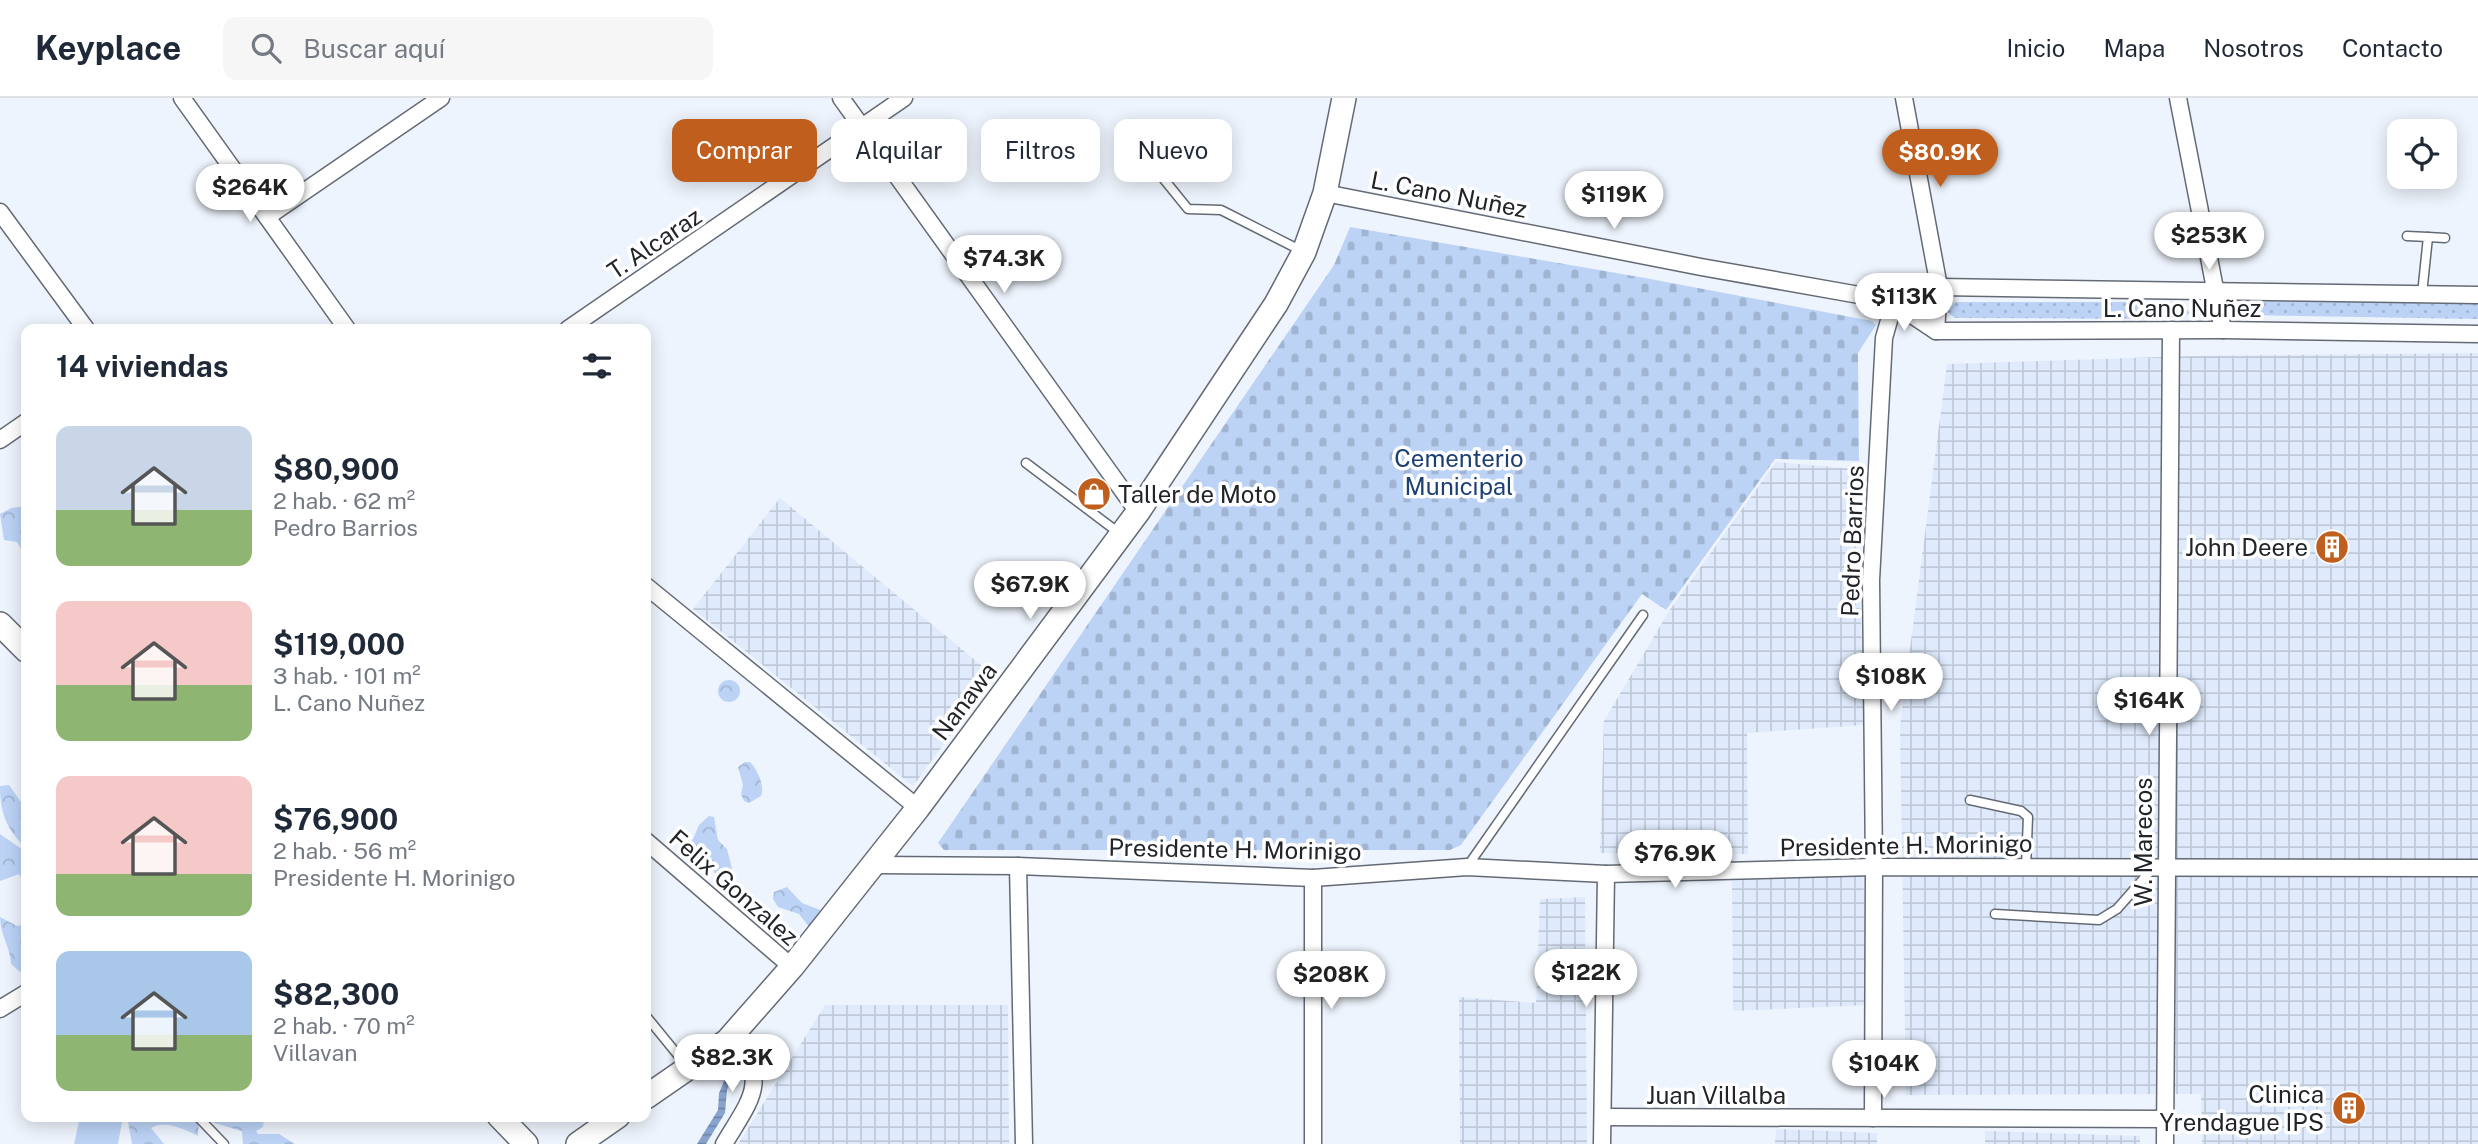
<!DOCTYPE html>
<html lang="es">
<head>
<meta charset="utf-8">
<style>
	:root { --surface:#fff; --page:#f6f6f7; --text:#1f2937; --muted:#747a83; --line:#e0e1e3; --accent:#bf5e1d }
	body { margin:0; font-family:"Public Sans",sans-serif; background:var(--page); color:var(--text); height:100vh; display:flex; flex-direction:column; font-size:26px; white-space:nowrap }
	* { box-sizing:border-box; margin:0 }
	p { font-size:23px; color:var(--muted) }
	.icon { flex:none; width:38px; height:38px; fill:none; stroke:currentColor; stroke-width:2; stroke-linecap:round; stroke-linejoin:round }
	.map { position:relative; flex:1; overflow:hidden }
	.details { position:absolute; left:21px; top:226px; width:630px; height:798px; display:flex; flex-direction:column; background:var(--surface); border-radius:14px; box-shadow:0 4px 18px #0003 }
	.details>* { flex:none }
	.hud { position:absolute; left:672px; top:21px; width:665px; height:63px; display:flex; gap:14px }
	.buttons { position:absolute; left:2387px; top:21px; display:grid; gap:14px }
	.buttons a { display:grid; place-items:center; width:70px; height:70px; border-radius:14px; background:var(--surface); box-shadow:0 4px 18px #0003; font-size:35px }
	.price { position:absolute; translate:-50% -60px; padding:0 16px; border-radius:24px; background:#fff; color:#222; font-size:23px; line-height:46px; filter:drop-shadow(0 2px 4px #0008) }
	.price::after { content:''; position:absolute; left:50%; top:42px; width:21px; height:16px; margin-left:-10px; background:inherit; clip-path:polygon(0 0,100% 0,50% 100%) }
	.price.active { background:var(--accent); color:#fff }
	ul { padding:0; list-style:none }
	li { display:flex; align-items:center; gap:21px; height:175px; padding:0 35px }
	li span { display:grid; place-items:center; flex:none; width:196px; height:140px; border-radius:14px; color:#555 }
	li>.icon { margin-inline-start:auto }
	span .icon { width:84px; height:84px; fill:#fffc; stroke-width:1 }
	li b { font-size:30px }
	h2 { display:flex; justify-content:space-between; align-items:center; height:84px; padding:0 35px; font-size:30px }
	.tag { padding:0 24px; border-radius:14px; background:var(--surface); box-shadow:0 4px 18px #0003; font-size:24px; line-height:63px }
	.tag.active { background:var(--accent); color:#fff }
	header { display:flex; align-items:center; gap:42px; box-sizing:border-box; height:98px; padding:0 35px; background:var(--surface); border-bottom:2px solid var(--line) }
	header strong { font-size:33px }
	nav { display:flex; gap:38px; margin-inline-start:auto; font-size:24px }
	.search { width:490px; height:63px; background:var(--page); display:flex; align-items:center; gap:18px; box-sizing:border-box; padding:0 24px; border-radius:14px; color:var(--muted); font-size:26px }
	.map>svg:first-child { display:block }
</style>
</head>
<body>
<header>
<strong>Keyplace</strong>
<div class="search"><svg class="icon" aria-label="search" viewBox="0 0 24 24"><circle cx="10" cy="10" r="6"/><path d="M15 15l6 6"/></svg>Buscar aquí</div>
<nav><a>Inicio</a><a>Mapa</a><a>Nosotros</a><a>Contacto</a></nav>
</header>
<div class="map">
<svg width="2478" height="1046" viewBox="0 0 2478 1046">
	<defs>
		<pattern id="industrial-grid" width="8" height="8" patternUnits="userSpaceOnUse" patternTransform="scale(1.75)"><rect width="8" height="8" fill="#dfebfc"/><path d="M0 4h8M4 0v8" fill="none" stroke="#bfc9d8"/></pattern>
		<pattern id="grass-dots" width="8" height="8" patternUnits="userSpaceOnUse" patternTransform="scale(1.75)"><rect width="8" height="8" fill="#bcd3f6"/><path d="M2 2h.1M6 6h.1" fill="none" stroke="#a1b5d3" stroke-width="1.8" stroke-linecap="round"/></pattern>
		<pattern id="forest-crowns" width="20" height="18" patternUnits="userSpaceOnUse" patternTransform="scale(1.75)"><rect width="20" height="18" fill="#bcd3f6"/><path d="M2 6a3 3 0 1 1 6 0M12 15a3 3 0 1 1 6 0" fill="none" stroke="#a1b5d3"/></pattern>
		<pattern id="cemetery-stones" width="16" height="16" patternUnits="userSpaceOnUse" patternTransform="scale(1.75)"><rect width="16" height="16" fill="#bcd3f6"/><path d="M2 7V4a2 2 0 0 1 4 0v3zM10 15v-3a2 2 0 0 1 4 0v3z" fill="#a1b5d3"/></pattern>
		<pattern id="water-rules" width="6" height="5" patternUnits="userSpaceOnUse" patternTransform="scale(1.75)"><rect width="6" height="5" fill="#88a4ce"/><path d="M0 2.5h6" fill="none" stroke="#6f85a7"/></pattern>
	</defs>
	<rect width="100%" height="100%" fill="#eef4fd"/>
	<!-- industrial -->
	<g fill="url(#industrial-grid)">
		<polygon points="2478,255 2478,1046 2202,1046 2201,996 1906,997 1900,628 1947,266 2192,258"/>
		<polygon points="1776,364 1855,371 1865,627 1747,635 1748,756 1600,755 1604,623 1669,513"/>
		<polygon points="780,400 994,578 913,688 693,511"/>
		<polygon points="1863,774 1869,907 1733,913 1732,781"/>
		<polygon points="1585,799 1587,1046 1460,1046 1459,899 1536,905 1540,801"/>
		<polygon points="825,907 1008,907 1009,1046 738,1046"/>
		<polygon points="1776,1031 1877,1035 1877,1046 1775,1046"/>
		<polygon points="1985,1033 2140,1038 2140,1046 1985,1046"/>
	</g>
	<!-- grass -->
	<g fill="url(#grass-dots)">
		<polygon points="2249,202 2478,205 2478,221 2248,217 2240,212 2244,203"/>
		<polygon points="1955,204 2183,204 2189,215 2184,221 1955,220 1947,214"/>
	</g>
	<!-- forest -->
	<g fill="url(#forest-crowns)">
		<polygon points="26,408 26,459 17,444 4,442 0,416 11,410"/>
		<circle cx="729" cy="593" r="11"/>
		<path d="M745 664H750C758 673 765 688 761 698L749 705 744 703 741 696 743 687 738 669Z"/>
		<path d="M9 687 26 711V750C6 731 0 715 0 688Z"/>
		<polygon points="709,718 714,719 718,742 727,751 734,778 731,785 723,788 711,769 696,765 690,748 699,727"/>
		<polygon points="0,736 26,754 26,789 19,776 0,783"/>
		<polygon points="787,789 802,805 823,813 810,830 799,816 778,809 773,801 774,794"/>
		<path d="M0 819 17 828 26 826V870L20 874 11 866C10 848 0 837 0 819Z"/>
		<path d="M127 1019H199L198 1038C184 1031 165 1022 151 1030L164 1046H132Z"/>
		<polygon points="205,1019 264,1019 263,1029 256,1033 258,1036 279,1036 295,1046 243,1046 242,1033 214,1025"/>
	</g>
	<!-- cemetery -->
	<polygon fill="url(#cemetery-stones)" points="1350,129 1645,180 1872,223 1876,227 1858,255 1859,363 1775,361 1666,512 1642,496 1461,747 1450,752 944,752 938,745 1334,167"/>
	<!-- pitch -->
	<polygon fill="#bcd3f6" points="80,1019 123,1019 118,1046 74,1046"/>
	<!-- water -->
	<polygon fill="url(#water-rules)" points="732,965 736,968 727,992 725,1015 706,1046 697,1046 718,1012 719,995"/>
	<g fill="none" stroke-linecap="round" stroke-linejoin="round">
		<!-- lane casing -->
		<g stroke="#646a74" stroke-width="11">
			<g id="lane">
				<polyline points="1128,28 1154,69 1188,111 1221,112 1304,154"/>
				<polyline points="2407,138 2428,139 2422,196"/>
				<polyline points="2428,139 2445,140"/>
				<polyline points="1026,365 1119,435"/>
				<polyline points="1970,702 2021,713 2028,719 2026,769"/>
				<polyline points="1467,769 1643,517"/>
				<polyline points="1995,816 2099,822 2117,811 2153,770"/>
				<polyline points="646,918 686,967"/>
				<polyline points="197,1018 224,1046"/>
			</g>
		</g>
		<!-- street casing -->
		<g stroke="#646a74" stroke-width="19">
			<g id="street">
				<polyline points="182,0 347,231"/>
				<polyline points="841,0 1138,414"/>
				<polyline points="1904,0 1939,189 1936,233"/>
				<polyline points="2178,0 2223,232"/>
				<polyline points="1325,95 1701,169 1876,200 1894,205 1936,233 2223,232 2478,236"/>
				<polyline points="0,114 86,231"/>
				<polyline points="267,119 441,0"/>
				<polyline points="1894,205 1939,189 2478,197"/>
				<polyline points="568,231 904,0"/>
				<polyline points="0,342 26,324"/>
				<polyline points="646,488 918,710"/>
				<polyline points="646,743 792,869"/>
				<polyline points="874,767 1018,768 1313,780 1467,769 1606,776 1874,769 2478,770"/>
				<polyline points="1018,768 1024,1046"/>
				<polyline points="0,911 26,895"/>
				<polyline points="1603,1019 2164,1021"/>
				<polyline points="1873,1020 1874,769 1871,482 1884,240 1894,205"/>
				<path d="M724 1046C748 1005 775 978 727 943"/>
				<polyline points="1313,1046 1313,780"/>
				<polyline points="1602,1046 1606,776"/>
				<polyline points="2165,1046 2171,232"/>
			</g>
		</g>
		<!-- secondary casing -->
		<g stroke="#646a74" stroke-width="26">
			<g id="secondary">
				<polyline points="0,526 26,552"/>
				<polyline points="646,999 727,943 792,869 918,710 1138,414 1276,206 1304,154 1325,95 1344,0"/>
				<polyline points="499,1018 526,1046"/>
				<polyline points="578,1046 618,1018"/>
			</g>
		</g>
		<!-- lane -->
		<use href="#lane" stroke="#fff" stroke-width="8"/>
		<!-- street -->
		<use href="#street" stroke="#fff" stroke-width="16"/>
		<!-- secondary -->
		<use href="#secondary" stroke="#fff" stroke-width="23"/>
	</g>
	<!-- icons -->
	<defs>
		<g id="shop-disc" transform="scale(1.75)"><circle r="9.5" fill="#bf5e1d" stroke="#fff"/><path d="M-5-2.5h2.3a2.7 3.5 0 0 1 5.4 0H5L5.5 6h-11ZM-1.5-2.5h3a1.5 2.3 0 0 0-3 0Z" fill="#fff"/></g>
		<g id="building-disc" transform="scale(1.75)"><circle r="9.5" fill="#bf5e1d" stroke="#fff"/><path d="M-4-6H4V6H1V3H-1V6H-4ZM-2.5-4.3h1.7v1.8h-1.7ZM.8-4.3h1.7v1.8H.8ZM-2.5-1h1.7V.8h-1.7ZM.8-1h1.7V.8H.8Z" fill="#fff"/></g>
	</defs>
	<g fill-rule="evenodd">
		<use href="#shop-disc" x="1094" y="396"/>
		<use href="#building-disc" x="2332" y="449"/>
		<use href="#building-disc" x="2349" y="1010"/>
	</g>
	<g text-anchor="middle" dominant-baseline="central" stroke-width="7" stroke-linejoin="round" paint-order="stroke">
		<!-- street labels -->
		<g font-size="24" fill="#212428" stroke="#fff">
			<text transform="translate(1449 96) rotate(11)">L. Cano Nuñez</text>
			<text transform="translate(654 145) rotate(-34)">T. Alcaraz</text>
			<text x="2182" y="210">L. Cano Nuñez</text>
			<text transform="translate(1852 443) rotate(-88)">Pedro Barrios</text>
			<text transform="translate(964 603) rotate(-53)">Nanawa</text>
			<text transform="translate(2143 744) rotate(-90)">W. Marecos</text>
			<text transform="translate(1906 747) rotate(-1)">Presidente H. Morinigo</text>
			<text transform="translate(1235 751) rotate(1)">Presidente H. Morinigo</text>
			<text transform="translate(734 789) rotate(41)">Felix Gonzalez</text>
			<text x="1716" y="997">Juan Villalba</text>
		</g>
		<!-- park labels -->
		<g font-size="24" fill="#1c3f74" stroke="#fff">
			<text x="1459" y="360">Cementerio<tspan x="1459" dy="28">Municipal</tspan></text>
		</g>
		<!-- poi labels -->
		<g font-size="24" fill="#212428" stroke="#fff" text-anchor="end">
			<text x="1118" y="396" text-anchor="start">Taller de Moto</text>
			<text x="2308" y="449">John Deere</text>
			<text x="2324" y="996">Clinica<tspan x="2324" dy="28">Yrendague IPS</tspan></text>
		</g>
	</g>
</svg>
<div class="buttons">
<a><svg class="icon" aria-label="locate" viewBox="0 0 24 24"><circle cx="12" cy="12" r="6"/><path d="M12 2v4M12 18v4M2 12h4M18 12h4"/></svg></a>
</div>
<b class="price active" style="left:1940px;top:91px">$80.9K</b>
<b class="price" style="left:250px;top:126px">$264K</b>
<b class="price" style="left:1614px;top:133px">$119K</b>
<b class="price" style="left:2209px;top:174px">$253K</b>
<b class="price" style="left:1004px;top:197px">$74.3K</b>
<b class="price" style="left:1904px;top:235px">$113K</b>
<b class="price" style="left:1030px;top:523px">$67.9K</b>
<b class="price" style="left:1891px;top:615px">$108K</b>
<b class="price" style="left:2149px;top:639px">$164K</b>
<b class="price" style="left:1675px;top:792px">$76.9K</b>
<b class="price" style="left:1586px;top:911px">$122K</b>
<b class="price" style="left:1331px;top:913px">$208K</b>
<b class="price" style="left:732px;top:996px">$82.3K</b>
<b class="price" style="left:1884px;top:1002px">$104K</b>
<div class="hud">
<a class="tag active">Comprar</a>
<a class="tag">Alquilar</a>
<a class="tag">Filtros</a>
<a class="tag">Nuevo</a>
</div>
<section class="details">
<h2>14 viviendas<svg class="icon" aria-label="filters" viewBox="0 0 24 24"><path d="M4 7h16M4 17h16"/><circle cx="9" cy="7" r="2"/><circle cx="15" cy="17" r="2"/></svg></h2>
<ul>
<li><span style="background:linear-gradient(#c9d6e8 60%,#8fb573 0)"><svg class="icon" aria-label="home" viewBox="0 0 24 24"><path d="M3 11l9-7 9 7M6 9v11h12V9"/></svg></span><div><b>$80,900</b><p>2 hab. · 62 m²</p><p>Pedro Barrios</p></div></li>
<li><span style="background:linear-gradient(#f6c9c9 60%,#8fb573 0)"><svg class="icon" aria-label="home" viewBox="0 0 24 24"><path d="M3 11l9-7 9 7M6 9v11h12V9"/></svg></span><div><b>$119,000</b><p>3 hab. · 101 m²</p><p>L. Cano Nuñez</p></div></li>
<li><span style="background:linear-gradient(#f6c9c9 70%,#8fb573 0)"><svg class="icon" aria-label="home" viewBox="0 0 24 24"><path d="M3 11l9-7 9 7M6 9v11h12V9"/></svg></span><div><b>$76,900</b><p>2 hab. · 56 m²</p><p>Presidente H. Morinigo</p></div></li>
<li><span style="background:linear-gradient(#a9c7e8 60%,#8fb573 0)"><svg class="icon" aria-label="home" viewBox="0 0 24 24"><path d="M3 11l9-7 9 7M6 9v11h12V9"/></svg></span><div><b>$82,300</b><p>2 hab. · 70 m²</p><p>Villavan</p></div></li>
</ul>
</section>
</div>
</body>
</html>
